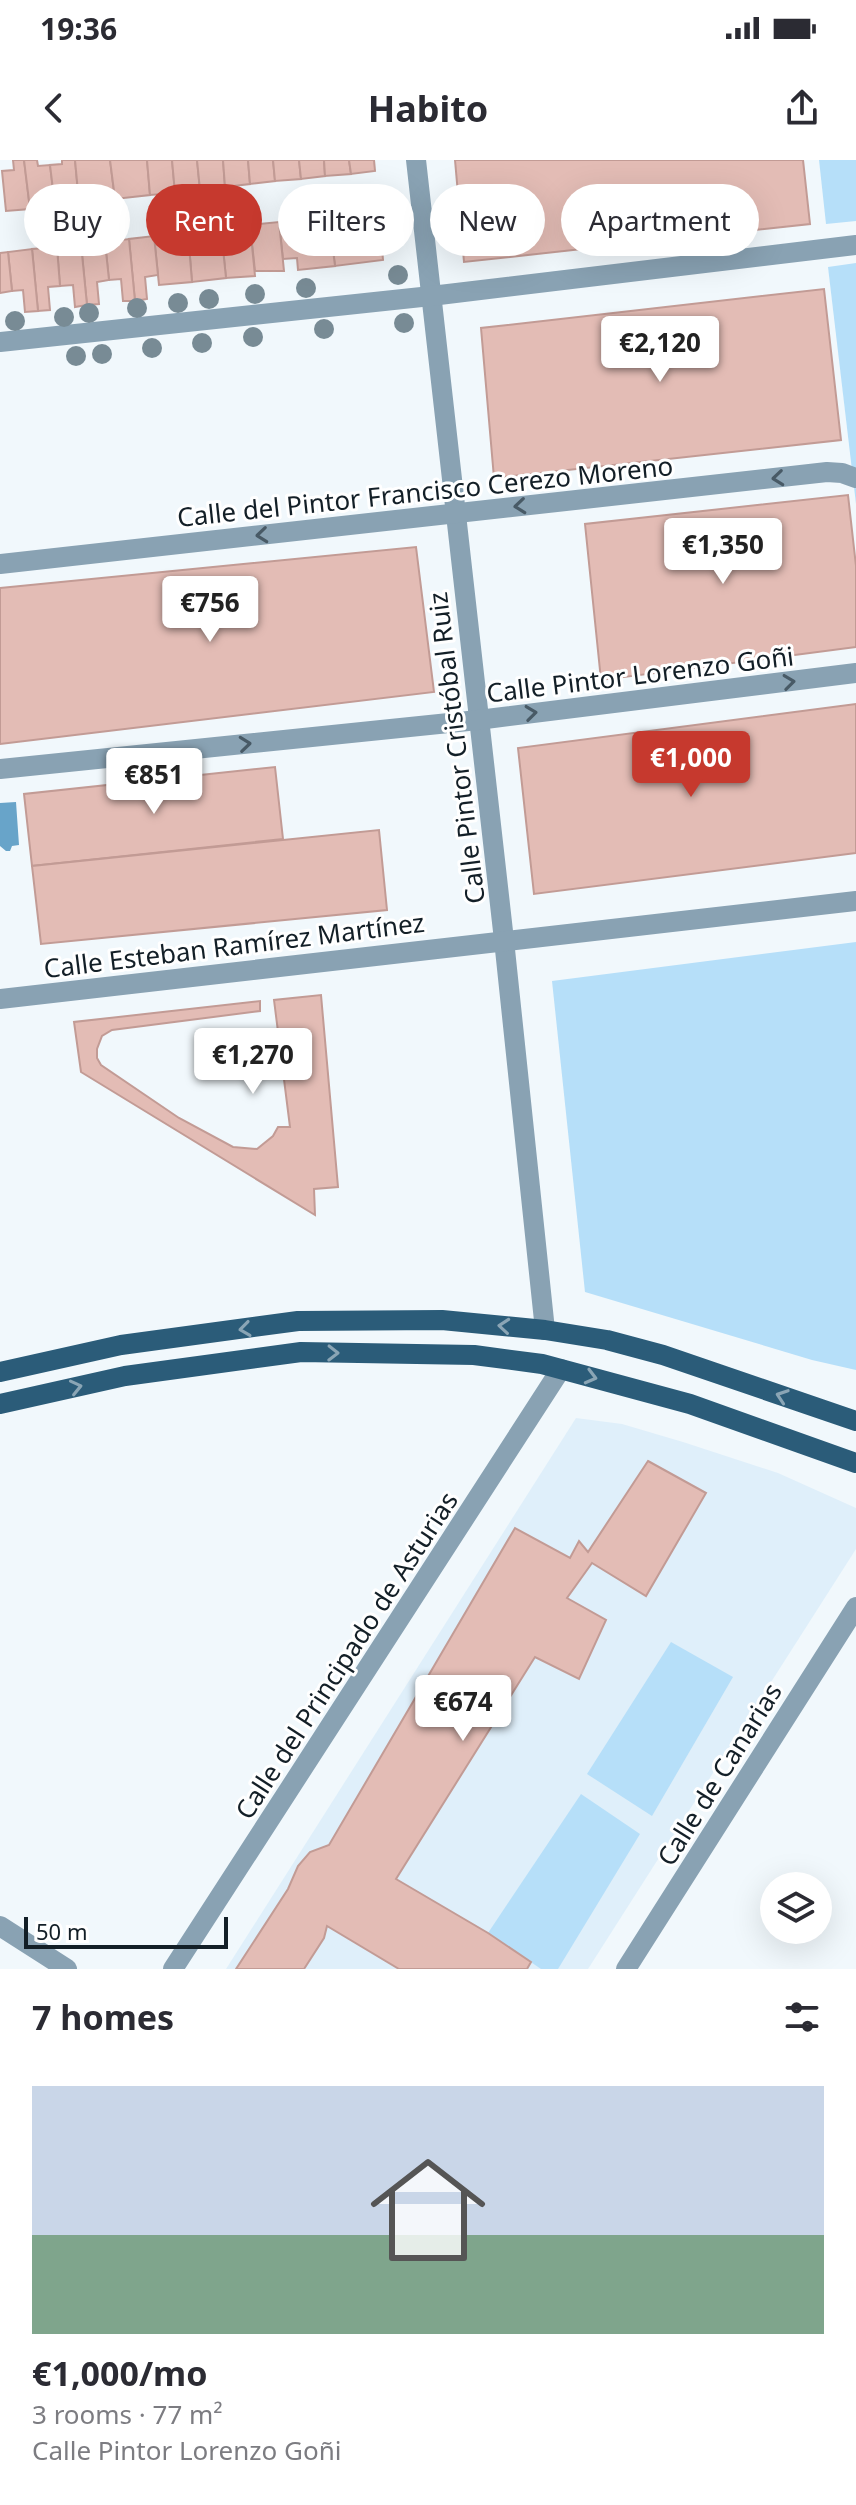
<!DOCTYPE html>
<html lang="en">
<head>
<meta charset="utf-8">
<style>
	:root { --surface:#fff; --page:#f2f2f3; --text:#2b2b33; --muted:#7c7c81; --line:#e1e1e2; --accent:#c6392e }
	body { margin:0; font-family:"Noto Sans",sans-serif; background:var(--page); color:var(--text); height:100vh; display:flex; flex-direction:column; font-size:30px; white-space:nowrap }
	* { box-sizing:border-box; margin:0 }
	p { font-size:26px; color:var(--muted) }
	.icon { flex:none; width:44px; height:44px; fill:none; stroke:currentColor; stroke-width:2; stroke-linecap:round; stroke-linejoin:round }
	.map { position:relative; height:1809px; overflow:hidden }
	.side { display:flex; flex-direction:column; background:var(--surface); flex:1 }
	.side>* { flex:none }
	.top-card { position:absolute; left:24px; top:24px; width:808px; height:72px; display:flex; gap:16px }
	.tools { position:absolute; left:760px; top:1712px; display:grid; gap:16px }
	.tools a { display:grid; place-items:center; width:72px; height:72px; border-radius:50%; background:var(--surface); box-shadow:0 8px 32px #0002; font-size:40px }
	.scale { position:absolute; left:24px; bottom:20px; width:204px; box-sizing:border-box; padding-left:8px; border:4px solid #131f27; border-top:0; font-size:22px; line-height:28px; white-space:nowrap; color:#131f27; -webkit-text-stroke:6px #fff; paint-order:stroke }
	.price { position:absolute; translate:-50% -68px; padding:0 18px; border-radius:8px; background:#fff; color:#222; font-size:26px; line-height:52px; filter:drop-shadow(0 2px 4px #0008) }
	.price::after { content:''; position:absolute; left:50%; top:48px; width:24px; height:18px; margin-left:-12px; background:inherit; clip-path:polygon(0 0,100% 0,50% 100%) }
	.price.on { background:var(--accent); color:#fff }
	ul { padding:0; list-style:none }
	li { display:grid; align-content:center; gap:16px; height:424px; padding:0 32px }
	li+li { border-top:2px solid var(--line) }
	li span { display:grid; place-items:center; height:248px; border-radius:0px; color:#555 }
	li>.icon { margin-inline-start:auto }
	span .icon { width:144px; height:144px; fill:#fffc; stroke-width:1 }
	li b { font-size:34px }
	h2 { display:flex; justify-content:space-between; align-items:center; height:96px; padding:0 32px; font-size:34px }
	.tag { padding:0 28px; border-radius:36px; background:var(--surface); box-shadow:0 8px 32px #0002; font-size:28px; line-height:72px }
	.tag.on { background:var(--accent); color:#fff }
	.status { display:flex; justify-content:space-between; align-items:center; height:56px; padding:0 40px; background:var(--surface); direction:ltr }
	.status svg { height:22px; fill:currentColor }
	header { display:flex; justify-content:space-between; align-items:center; height:104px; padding:0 32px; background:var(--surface); font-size:36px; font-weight:700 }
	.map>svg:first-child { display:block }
</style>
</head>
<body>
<div class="status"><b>19:36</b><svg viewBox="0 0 49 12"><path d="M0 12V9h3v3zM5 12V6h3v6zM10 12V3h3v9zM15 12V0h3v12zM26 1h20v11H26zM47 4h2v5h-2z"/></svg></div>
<header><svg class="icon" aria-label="back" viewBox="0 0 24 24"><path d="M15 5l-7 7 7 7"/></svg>Habito<svg class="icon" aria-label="share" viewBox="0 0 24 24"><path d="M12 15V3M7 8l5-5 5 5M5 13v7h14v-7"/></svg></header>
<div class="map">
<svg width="856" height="1809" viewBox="0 0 856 1809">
	<rect width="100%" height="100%" fill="#f1f8fc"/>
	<!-- built -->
	<polygon fill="#dfeffa" points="576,1258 622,1264 683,1282 778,1313 856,1348 856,1389 588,1809 226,1809"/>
	<!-- green -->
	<g fill="#b6dff9">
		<polygon points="819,0 856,0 856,61 826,64"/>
		<polygon points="856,103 856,344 828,107"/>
		<polygon points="856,782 856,1210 812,1200 585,1132 552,821"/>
		<polygon points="671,1482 733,1517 652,1656 587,1614"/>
		<polygon points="581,1634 640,1674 558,1809 541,1809 488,1773"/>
	</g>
	<!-- water -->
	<polygon fill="#68a4c9" points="16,642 19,685 12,686 10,691 6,691 0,686 0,643"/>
	<!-- building -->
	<g fill="#e3bcb5" stroke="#c29b95" stroke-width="2">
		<polygon points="13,0 24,0 30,49 6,51 2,11 14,10"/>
		<polygon points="24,0 37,0 38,6 50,5 55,46 30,49"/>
		<polygon points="62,0 75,0 79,43 55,46 50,5 62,4"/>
		<polygon points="75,0 110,0 115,39 79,43"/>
		<polygon points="110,0 147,0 150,35 115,39"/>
		<polygon points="147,0 172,0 175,33 150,35"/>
		<polygon points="172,0 197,0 200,30 175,33"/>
		<polygon points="197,0 223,0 225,27 200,30"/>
		<polygon points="223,0 248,0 250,24 225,27"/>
		<polygon points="248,0 273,0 275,21 250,24"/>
		<polygon points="273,0 299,0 301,19 275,21"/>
		<polygon points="299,0 324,0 325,16 301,19"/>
		<polygon points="324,0 349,0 351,14 325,16"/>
		<polygon points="349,0 374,0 375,11 351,14"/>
		<polygon points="455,0 803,0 810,64 464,102"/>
		<polygon points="379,51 383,100 335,106 329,57"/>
		<polygon points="329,57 335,106 298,110 297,98 283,99 279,62"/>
		<polygon points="279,62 284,111 255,111 250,65"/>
		<polygon points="250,65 255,116 226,118 221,69"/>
		<polygon points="221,69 226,118 192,122 188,73"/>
		<polygon points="188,73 192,122 159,125 154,76"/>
		<polygon points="154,76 158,115 145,117 147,139 135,141 129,79"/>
		<polygon points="129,79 135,141 123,141 121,119 109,120 105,82"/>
		<polygon points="105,82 109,120 97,122 99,144 87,145 81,84"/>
		<polygon points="81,84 87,145 75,147 73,125 60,126 57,87"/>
		<polygon points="57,87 60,126 48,127 50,150 38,151 32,89"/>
		<polygon points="32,89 38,151 25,152 23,130 12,131 8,92"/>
		<polygon points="8,92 12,131 0,133 0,93"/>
		<polygon points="824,129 841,280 494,318 481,168"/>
		<polygon points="848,335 856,406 856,487 601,520 585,364"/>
		<polygon points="416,387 434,532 0,584 0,428"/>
		<polygon points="856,544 856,693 534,734 518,588"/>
		<polygon points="275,607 283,679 32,706 24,634"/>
		<polygon points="379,670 387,750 41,784 32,706"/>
		<polygon points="321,835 338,1027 314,1029 315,1055 81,912 74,862 260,841 260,851 112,870 102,876 97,889 97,898 101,905 179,958 233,987 257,989 273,976 278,967 290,967 274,840"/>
		<polygon points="648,1301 706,1333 646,1436 592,1403 567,1438 606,1460 579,1519 535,1497 396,1719 488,1773 531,1802 527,1809 399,1809 327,1766 324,1778 304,1809 236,1809 288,1729 298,1706 310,1692 329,1685 515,1368 570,1398 579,1381 588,1392"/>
	</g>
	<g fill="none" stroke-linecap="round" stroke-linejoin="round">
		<!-- street -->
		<g stroke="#89a2b3" stroke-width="20">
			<polyline points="416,0 504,780 545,1170"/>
			<polyline points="0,182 431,136 856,85"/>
			<polyline points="0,404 827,312 842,313 856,318"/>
			<polyline points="0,609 478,560 856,513"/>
			<polyline points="0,839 856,741"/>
			<polyline points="0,1766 67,1809"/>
			<polyline points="173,1809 561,1209"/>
			<polyline points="626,1809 856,1447"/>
		</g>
		<!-- primary -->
		<g stroke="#2b5c79" stroke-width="20">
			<polyline points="0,1212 121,1185 298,1161 442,1160 545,1170 607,1180 663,1195 856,1261"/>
			<polyline points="0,1244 125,1216 301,1192 474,1195 542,1204 690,1244 856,1303"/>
		</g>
	</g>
	<!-- trees -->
	<g fill="#788b95">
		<circle cx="398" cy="115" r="10"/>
		<circle cx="306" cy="128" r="10"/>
		<circle cx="255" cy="134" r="10"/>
		<circle cx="209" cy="139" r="10"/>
		<circle cx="178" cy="143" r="10"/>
		<circle cx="137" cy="148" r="10"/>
		<circle cx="89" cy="153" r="10"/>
		<circle cx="64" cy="157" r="10"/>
		<circle cx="15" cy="161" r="10"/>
		<circle cx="404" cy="163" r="10"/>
		<circle cx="324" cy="169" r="10"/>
		<circle cx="253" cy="177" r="10"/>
		<circle cx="202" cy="183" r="10"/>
		<circle cx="152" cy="188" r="10"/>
		<circle cx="102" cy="194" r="10"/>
		<circle cx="76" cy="196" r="10"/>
	</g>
	<!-- one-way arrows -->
	<defs><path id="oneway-chevron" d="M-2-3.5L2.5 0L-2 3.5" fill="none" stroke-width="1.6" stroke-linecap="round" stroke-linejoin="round" transform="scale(2)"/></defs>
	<g stroke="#485a66">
		<use href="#oneway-chevron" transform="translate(778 318) rotate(174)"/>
		<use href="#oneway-chevron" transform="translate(520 346) rotate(174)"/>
		<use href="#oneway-chevron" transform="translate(262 375) rotate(174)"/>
		<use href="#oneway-chevron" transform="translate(789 522) rotate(-7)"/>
		<use href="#oneway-chevron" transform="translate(531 553) rotate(-7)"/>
		<use href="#oneway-chevron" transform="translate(245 584) rotate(-6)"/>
	</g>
	<g stroke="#8aa5b5">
		<use href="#oneway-chevron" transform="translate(504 1166) rotate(-175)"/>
		<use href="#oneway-chevron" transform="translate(245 1169) rotate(172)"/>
		<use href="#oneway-chevron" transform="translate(333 1193) rotate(1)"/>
		<use href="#oneway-chevron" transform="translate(591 1217) rotate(15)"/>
		<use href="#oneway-chevron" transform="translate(76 1227) rotate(-13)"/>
		<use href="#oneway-chevron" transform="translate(782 1236) rotate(-161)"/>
	</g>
	<g text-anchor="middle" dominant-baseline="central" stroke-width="6" stroke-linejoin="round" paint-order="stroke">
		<!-- street labels -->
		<g font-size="26" fill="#131f27" stroke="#fff">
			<text transform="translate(425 331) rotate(-6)">Calle del Pintor Francisco Cerezo Moreno</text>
			<text transform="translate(640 514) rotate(-7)">Calle Pintor Lorenzo Goñi</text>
			<text transform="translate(456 588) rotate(-97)">Calle Pintor Cristóbal Ruiz</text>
			<text transform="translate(234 785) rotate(-7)">Calle Esteban Ramírez Martínez</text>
			<text transform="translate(346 1495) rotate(-57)">Calle del Principado de Asturias</text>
			<text transform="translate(719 1614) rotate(-58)">Calle de Canarias</text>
		</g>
	</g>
</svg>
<div class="tools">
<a><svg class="icon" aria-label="layers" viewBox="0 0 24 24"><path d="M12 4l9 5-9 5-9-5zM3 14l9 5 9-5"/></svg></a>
</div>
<div class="scale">50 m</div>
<b class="price" style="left:660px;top:224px">€2,120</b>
<b class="price" style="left:723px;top:426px">€1,350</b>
<b class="price" style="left:210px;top:484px">€756</b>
<b class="price on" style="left:691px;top:639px">€1,000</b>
<b class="price" style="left:154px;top:656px">€851</b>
<b class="price" style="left:253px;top:936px">€1,270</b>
<b class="price" style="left:463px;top:1583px">€674</b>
<div class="top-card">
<a class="tag">Buy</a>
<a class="tag on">Rent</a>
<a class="tag">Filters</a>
<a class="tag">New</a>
<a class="tag">Apartment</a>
</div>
</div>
<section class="side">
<h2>7 homes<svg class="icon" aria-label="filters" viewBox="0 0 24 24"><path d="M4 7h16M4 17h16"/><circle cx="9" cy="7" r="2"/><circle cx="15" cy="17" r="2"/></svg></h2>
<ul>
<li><span style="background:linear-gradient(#c9d6e8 60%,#7fa58c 0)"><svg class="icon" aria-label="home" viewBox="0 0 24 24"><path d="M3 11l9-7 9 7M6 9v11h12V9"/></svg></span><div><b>€1,000/mo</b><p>3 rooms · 77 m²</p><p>Calle Pintor Lorenzo Goñi</p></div></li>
</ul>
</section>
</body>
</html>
